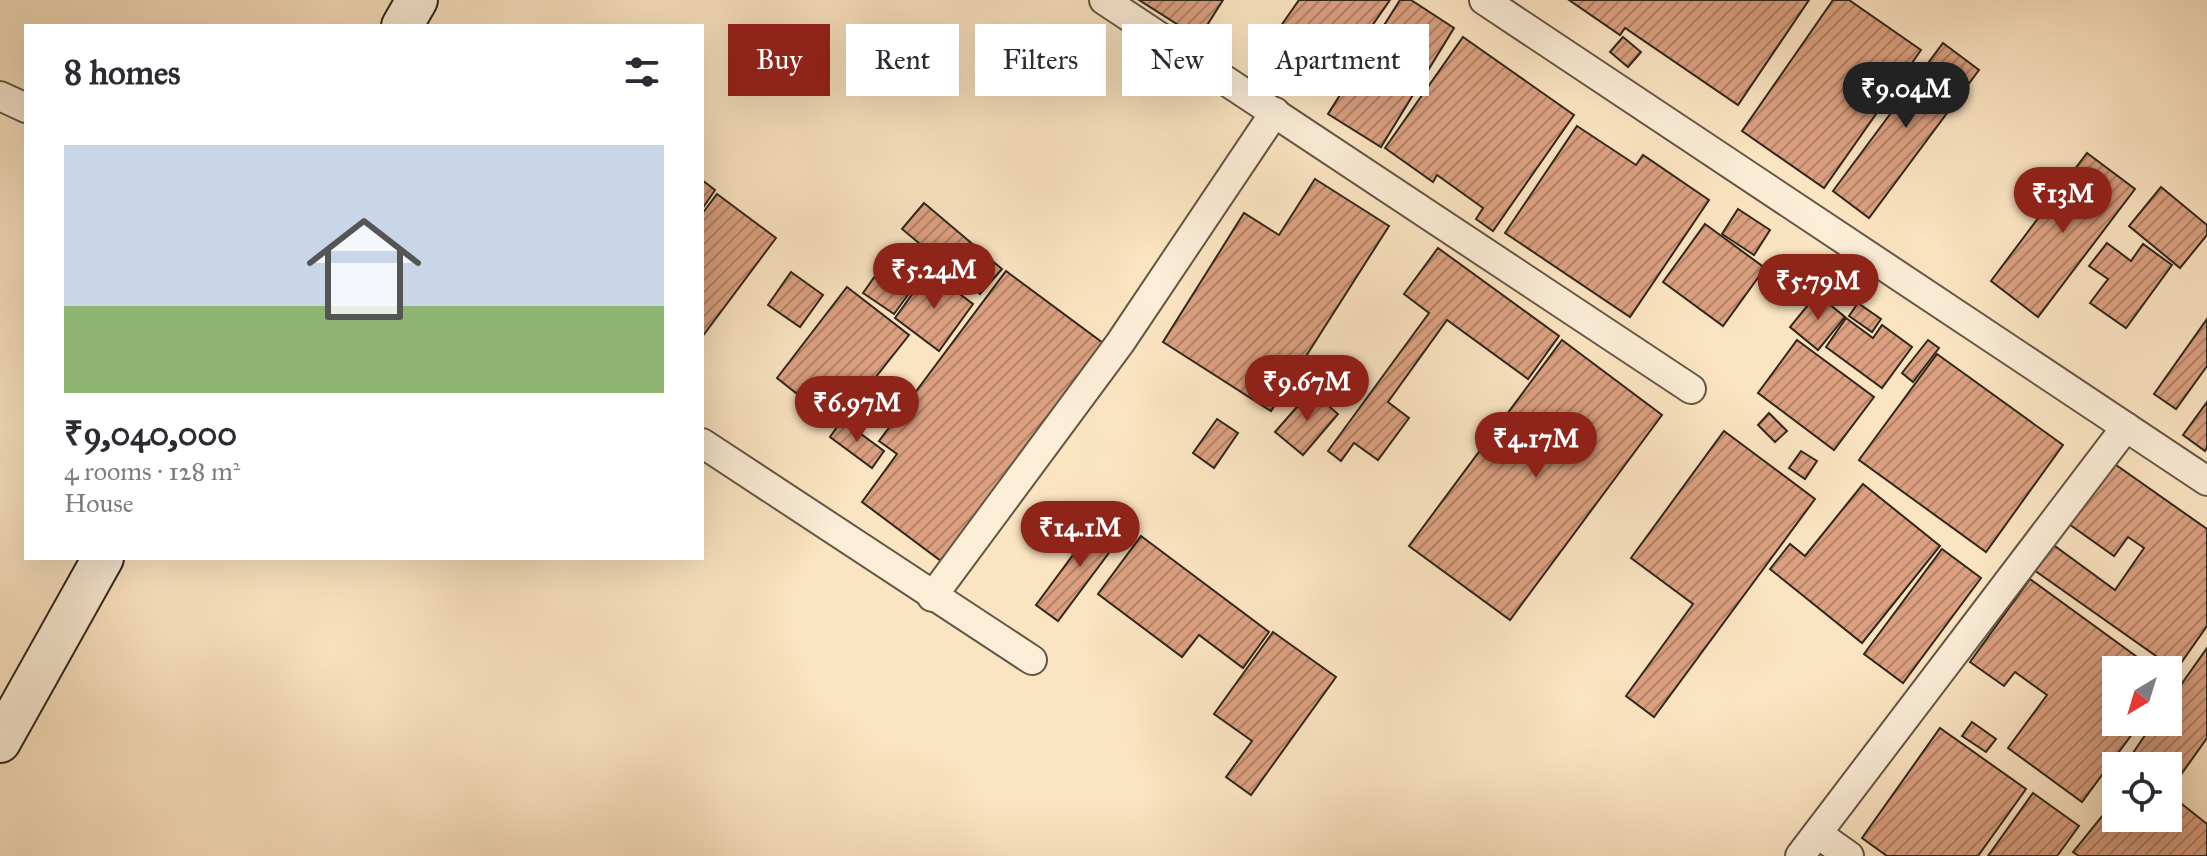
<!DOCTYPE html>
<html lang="en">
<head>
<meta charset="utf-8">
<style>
	:root { --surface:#fff; --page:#f2f2f3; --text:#2b2b33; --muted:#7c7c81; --line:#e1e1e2; --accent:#8f2418 }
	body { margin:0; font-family:"IM FELL Great Primer",serif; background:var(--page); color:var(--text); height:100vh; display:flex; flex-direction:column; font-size:30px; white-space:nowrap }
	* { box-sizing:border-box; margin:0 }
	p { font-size:26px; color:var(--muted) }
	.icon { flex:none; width:44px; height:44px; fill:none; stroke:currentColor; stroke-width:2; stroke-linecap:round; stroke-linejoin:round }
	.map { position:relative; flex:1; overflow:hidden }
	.drawer { position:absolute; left:24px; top:24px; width:680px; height:536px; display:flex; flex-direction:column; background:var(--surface); border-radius:0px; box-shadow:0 8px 32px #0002 }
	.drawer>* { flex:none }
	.banner { position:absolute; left:728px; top:24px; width:760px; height:72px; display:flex; gap:16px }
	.needle { width:52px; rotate:218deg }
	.fabs { position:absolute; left:2102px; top:656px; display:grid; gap:16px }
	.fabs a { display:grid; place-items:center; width:80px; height:80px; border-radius:0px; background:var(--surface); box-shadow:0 8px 32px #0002; font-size:40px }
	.price { position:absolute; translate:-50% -68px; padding:0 18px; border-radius:28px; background:var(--accent); color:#fff; font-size:26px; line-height:52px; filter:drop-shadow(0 2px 4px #0008) }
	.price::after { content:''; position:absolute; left:50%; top:48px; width:24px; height:18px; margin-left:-12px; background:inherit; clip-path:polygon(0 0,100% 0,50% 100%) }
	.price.active { background:#222; color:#fff }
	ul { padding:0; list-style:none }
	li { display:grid; align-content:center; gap:16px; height:424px; padding:0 40px }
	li+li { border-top:2px solid var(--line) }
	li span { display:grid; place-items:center; height:248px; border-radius:0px; color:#555 }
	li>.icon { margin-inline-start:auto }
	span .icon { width:144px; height:144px; fill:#fffc; stroke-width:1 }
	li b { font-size:34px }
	h2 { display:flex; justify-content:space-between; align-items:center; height:96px; padding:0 40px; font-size:34px }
	.pill { padding:0 28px; border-radius:0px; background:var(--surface); box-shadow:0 8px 32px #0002; font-size:28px; line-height:72px }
	.pill.active { background:var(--accent); color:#fff }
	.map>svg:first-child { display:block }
</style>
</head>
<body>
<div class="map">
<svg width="2207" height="856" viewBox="0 0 2207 856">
	<defs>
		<pattern id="building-hatch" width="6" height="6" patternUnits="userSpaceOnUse" patternTransform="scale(2)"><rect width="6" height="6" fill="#dca080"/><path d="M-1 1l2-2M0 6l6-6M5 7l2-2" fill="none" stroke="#b38268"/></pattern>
	</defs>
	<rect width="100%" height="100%" fill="#fbe4c1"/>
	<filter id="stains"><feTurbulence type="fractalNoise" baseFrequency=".0025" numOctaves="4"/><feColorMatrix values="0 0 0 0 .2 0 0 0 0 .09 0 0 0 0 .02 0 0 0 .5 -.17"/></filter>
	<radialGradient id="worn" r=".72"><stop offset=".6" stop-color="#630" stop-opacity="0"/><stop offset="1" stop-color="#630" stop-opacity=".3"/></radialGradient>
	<!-- building -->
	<g fill="url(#building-hatch)" stroke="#31271b" stroke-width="2">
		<polygon points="1139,0 1223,0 1199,38"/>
		<polygon points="1299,0 1390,0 1332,83 1271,40"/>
		<polygon points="1400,0 1411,0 1454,28 1381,147 1328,114"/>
		<polygon points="1569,0 1809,0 1738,105 1625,28 1620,35"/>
		<polygon points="1833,0 1849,0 1921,50 1824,188 1742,131"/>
		<polygon points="1463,37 1574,115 1493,231 1476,219 1483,208 1437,175 1433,182 1385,148"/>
		<polygon points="1623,37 1641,52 1628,67 1610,52"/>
		<polygon points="1943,43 1979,70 1869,218 1833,191"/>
		<polygon points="1577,126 1636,165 1643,155 1709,200 1630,317 1505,233"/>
		<polygon points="2087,153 2135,189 2038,317 1991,281"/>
		<polygon points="1315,179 1389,226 1271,411 1163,342 1244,213 1279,235"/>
		<polygon points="702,180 715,190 702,209"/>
		<polygon points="2161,187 2207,225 2207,235 2180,268 2129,226"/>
		<polygon points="717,194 776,238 702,337 702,214"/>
		<polygon points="924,203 1002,269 980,294 902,229"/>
		<polygon points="1738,209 1770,230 1754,255 1722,234"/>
		<polygon points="1705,224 1765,268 1723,326 1663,282"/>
		<polygon points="2107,243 2131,261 2143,244 2172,265 2126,328 2090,303 2108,279 2089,266"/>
		<polygon points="1438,248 1559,336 1528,379 1447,320 1388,402 1409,418 1378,460 1354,443 1341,461 1328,451 1429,313 1404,294"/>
		<polygon points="890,255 921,277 894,314 863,293"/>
		<polygon points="929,271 973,304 939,351 895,318"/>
		<polygon points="1006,271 1103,343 941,561 862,502 897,454 879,441"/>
		<polygon points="791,272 823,295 800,327 768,305"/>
		<polygon points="847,287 909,335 860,397 843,383 820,412 777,378"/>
		<polygon points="1817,294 1845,317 1818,350 1790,327"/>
		<polygon points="1858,303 1881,319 1872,332 1849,316"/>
		<polygon points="1846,318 1873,338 1882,325 1912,347 1882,388 1826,347"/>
		<polygon points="2207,319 2207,366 2176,409 2154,394"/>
		<polygon points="1562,340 1662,415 1510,620 1409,546"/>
		<polygon points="1797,340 1874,397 1834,450 1758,393"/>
		<polygon points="1928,340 1939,348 1913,382 1902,373"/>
		<polygon points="1937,354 2063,445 1986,552 1859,460"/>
		<polygon points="1311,391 1338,414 1303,455 1275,432"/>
		<polygon points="2207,402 2207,448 2205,451 2183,435"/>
		<polygon points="1769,413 1787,431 1775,442 1758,425"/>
		<polygon points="1217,419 1238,433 1214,468 1193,453"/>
		<polygon points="842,420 884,451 872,468 830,437"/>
		<polygon points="1724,431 1815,499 1654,717 1626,696 1693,604 1631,558"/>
		<polygon points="1801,451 1817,461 1805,479 1789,468"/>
		<polygon points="2109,460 2207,529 2207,626 2176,670 2034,570 2052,544 2115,590 2144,548 2128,537 2114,556 2066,522"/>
		<polygon points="1863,484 1940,546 1862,643 1770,569 1790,544 1805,556"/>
		<polygon points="1101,517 1123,534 1058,621 1036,605"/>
		<polygon points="1141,536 1269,632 1243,668 1199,635 1182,657 1098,594"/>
		<polygon points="1942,549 1981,578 1903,683 1864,654"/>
		<polygon points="2030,579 2155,670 2116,670 2116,722 2141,722 2082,802 2008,748 2047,695 2015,672 2004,686 1970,662"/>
		<polygon points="1273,632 1336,677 1251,795 1226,777 1252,741 1214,714"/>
		<polygon points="2207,648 2207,738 2175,783 2168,778 2168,766 2151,766 2133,753 2154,722 2168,722 2168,703"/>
		<polygon points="1972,722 1996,739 1986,752 1962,736"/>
		<polygon points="1940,728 2026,789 1978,856 1887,856 1862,838"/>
		<polygon points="2033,793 2079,826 2057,856 1988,856"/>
		<polygon points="2168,793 2207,824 2207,856 2079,856 2073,852 2116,799 2116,818 2168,818"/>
	</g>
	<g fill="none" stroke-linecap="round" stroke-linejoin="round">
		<!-- minor casing -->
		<g stroke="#645644" stroke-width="32">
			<g id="minor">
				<polyline points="1104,0 1691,389"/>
				<polyline points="1484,0 2207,481"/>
				<polyline points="0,96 26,108"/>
				<polyline points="702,443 1032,660"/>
				<polyline points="932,597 1120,343 1275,112"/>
				<polyline points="1818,834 1849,856"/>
				<polyline points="1800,856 2126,427"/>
			</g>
		</g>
		<!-- secondary casing -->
		<g stroke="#31271b" stroke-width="44">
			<g id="secondary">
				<polyline points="402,26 417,0"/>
				<polyline points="0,742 103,558"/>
			</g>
		</g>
		<!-- minor -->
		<use href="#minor" stroke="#fcedd7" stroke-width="28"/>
		<!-- secondary -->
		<use href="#secondary" stroke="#fcedd7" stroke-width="40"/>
	</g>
	<rect width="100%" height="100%" filter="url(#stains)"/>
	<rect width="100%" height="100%" fill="url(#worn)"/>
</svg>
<div class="fabs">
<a><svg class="needle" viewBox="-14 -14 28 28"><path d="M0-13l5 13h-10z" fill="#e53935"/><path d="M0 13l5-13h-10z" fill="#7c7c81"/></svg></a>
<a><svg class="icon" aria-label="locate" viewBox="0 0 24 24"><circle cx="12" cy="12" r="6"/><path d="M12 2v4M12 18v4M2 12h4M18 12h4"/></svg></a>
</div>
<b class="price active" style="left:1906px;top:130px">₹9.04M</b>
<b class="price" style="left:2063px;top:235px">₹13M</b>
<b class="price" style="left:934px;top:311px">₹5.24M</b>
<b class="price" style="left:1818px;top:322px">₹5.79M</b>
<b class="price" style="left:1307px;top:423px">₹9.67M</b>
<b class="price" style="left:857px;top:444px">₹6.97M</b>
<b class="price" style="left:1536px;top:480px">₹4.17M</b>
<b class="price" style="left:1080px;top:569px">₹14.1M</b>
<div class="banner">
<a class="pill active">Buy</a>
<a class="pill">Rent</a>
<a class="pill">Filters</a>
<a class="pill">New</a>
<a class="pill">Apartment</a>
</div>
<section class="drawer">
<h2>8 homes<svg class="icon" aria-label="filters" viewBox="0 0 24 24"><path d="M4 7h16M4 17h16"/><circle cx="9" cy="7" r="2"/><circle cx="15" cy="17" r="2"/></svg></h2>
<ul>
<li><span style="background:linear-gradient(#c9d6e8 65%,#8fb573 0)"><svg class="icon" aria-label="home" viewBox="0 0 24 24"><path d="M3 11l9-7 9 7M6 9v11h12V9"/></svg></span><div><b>₹9,040,000</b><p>4 rooms · 128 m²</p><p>House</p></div></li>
</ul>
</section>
</div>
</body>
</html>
